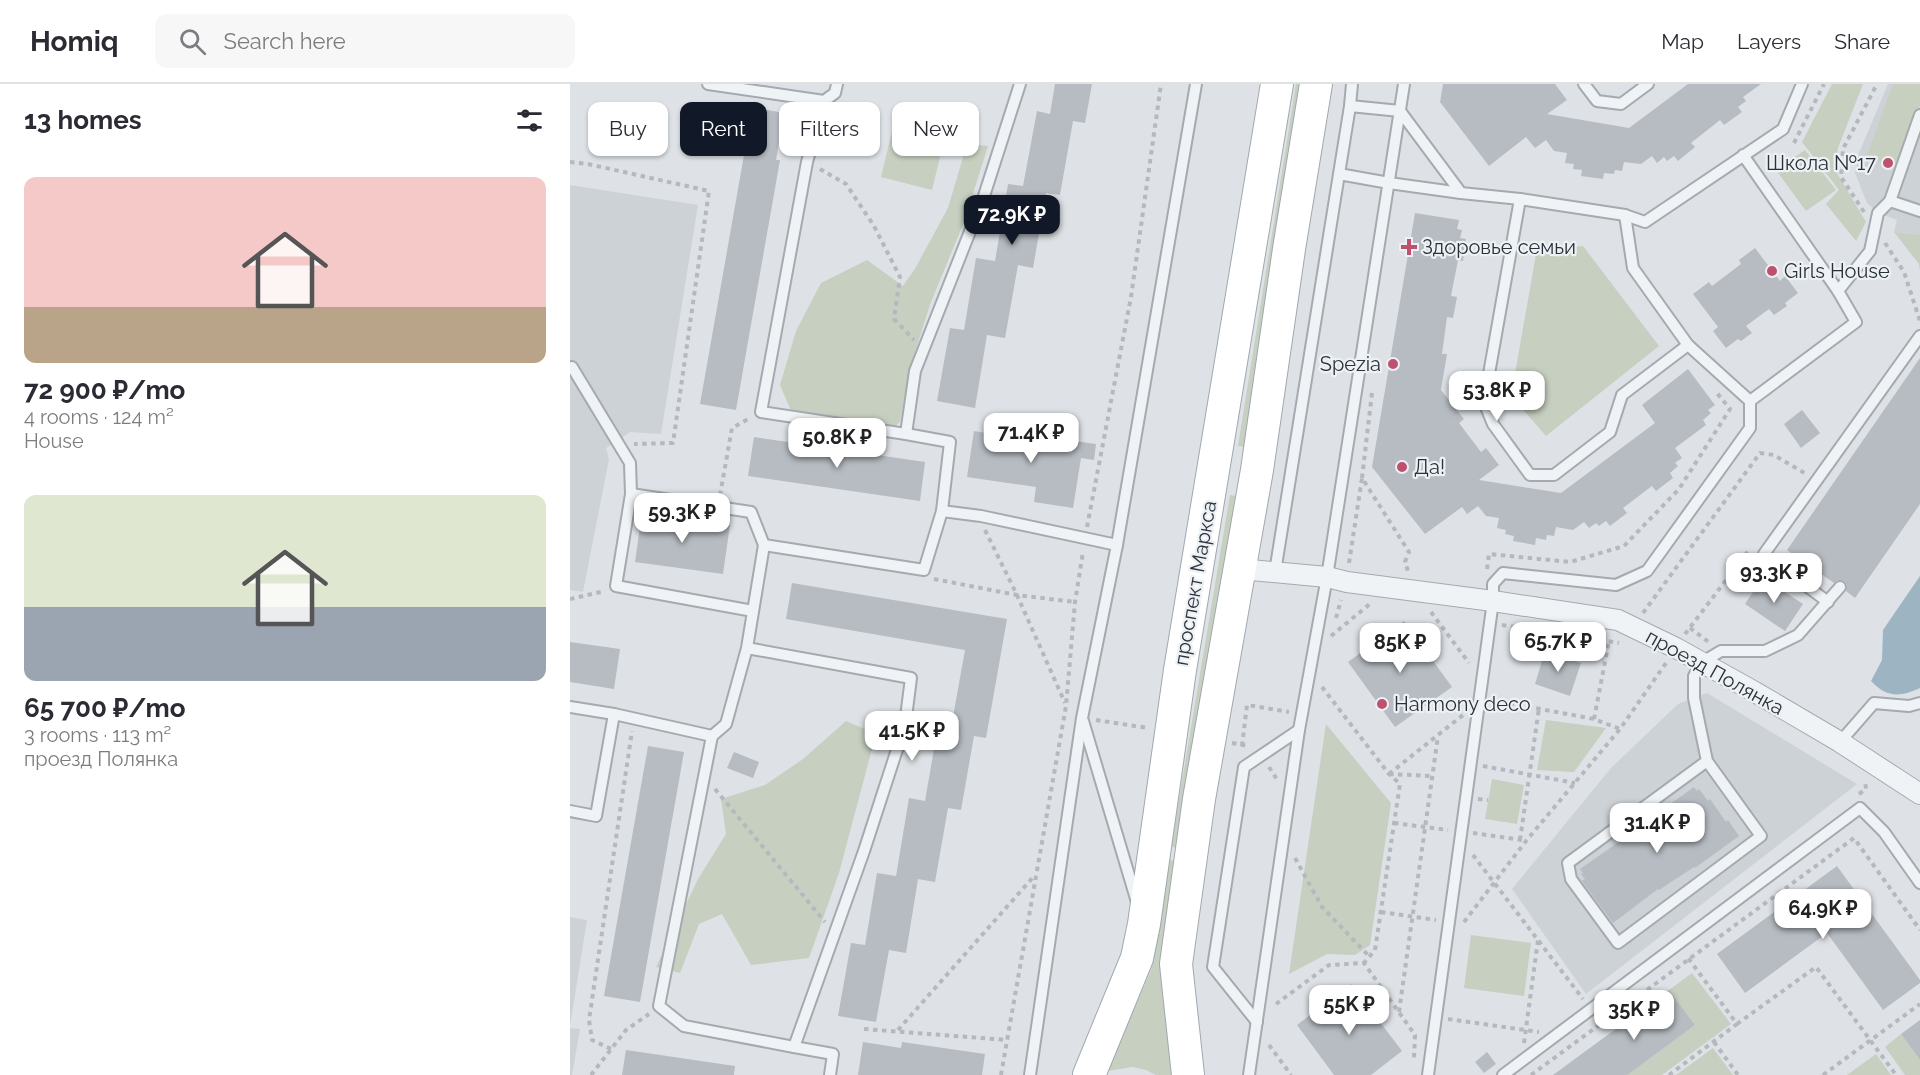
<!DOCTYPE html>
<html lang="en">
<head>
<meta charset="utf-8">
<style>
	:root { --surface:#fff; --page:#f7f7f7; --text:#2b2b33; --muted:#7c7c81; --line:#e1e1e2; --accent:#111827 }
	body { margin:0; font-family:Raleway,sans-serif; background:var(--page); color:var(--text); height:100vh; display:flex; flex-direction:column; font-size:22px; white-space:nowrap }
	* { box-sizing:border-box; margin:0 }
	p { font-size:20px; color:var(--muted) }
	.icon { flex:none; width:33px; height:33px; fill:none; stroke:currentColor; stroke-width:2; stroke-linecap:round; stroke-linejoin:round }
	.map { position:relative; flex:1; overflow:hidden }
	.side { display:flex; flex-direction:column; background:var(--surface); width:570px }
	.side>* { flex:none }
	.top-card { position:absolute; left:18px; top:18px; width:570px; height:54px; display:flex; gap:12px }
	.price { position:absolute; translate:-50% -51px; padding:0 14px; border-radius:12px; background:#fff; color:#222; font-size:20px; line-height:39px; filter:drop-shadow(0 2px 3px #0008) }
	.price::after { content:''; position:absolute; left:50%; top:36px; width:18px; height:14px; margin-left:-9px; background:inherit; clip-path:polygon(0 0,100% 0,50% 100%) }
	.price.selected { background:var(--accent); color:#fff }
	ul { padding:0; list-style:none }
	li { display:grid; align-content:center; gap:12px; height:318px; padding:0 24px }
	li span { display:grid; place-items:center; height:186px; border-radius:12px; color:#555 }
	li>.icon { margin-inline-start:auto }
	span .icon { width:108px; height:108px; fill:#fffc; stroke-width:1 }
	li b { font-size:26px }
	h2 { display:flex; justify-content:space-between; align-items:center; height:72px; padding:0 24px; font-size:26px }
	.chip { padding:0 21px; border-radius:12px; background:var(--surface); box-shadow:0 2px 4px #0004; font-size:21px; line-height:54px }
	.chip.selected { background:var(--accent); color:#fff }
	header { display:flex; align-items:center; gap:36px; box-sizing:border-box; height:84px; padding:0 30px; background:var(--surface); border-bottom:2px solid var(--line) }
	header strong { font-size:28px }
	nav { display:flex; gap:33px; margin-inline-start:auto; font-size:21px }
	.search { width:420px; height:54px; background:var(--page); display:flex; align-items:center; gap:15px; box-sizing:border-box; padding:0 21px; border-radius:12px; color:var(--muted); font-size:22px }
	main { display:flex; flex:1; min-height:0 }
	.map>svg:first-child { display:block }
</style>
</head>
<body>
<header>
<strong>Homiq</strong>
<div class="search"><svg class="icon" aria-label="search" viewBox="0 0 24 24"><circle cx="10" cy="10" r="6"/><path d="M15 15l6 6"/></svg>Search here</div>
<nav><a>Map</a><a>Layers</a><a>Share</a></nav>
</header>
<main>
<section class="side">
<h2>13 homes<svg class="icon" aria-label="filters" viewBox="0 0 24 24"><path d="M4 7h16M4 17h16"/><circle cx="9" cy="7" r="2"/><circle cx="15" cy="17" r="2"/></svg></h2>
<ul>
<li><span style="background:linear-gradient(#f6c9c9 70%,#b9a48a 0)"><svg class="icon" aria-label="home" viewBox="0 0 24 24"><path d="M3 11l9-7 9 7M6 9v11h12V9"/></svg></span><div><b>72 900 ₽/mo</b><p>4 rooms · 124 m²</p><p>House</p></div></li>
<li><span style="background:linear-gradient(#dfe7d0 60%,#9aa5b1 0)"><svg class="icon" aria-label="home" viewBox="0 0 24 24"><path d="M3 11l9-7 9 7M6 9v11h12V9"/></svg></span><div><b>65 700 ₽/mo</b><p>3 rooms · 113 m²</p><p>проезд Полянка</p></div></li>
</ul>
</section>
<div class="map">
<svg width="1350" height="991" viewBox="0 0 1350 991">
	<rect width="100%" height="100%" fill="#dee2e6"/>
	<!-- built -->
	<g fill="#cdd2d7">
		<polygon points="1318,0 1350,0 1350,151 1324,148 1327,136 1308,129 1297,119 1285,89 1289,69"/>
		<polygon points="0,101 128,121 91,350 60,348 36,364 39,375 13,508 0,506"/>
		<polygon points="1137,609 1287,700 1016,910 942,805 1041,684 1108,620"/>
		<polygon points="0,833 17,836 0,942"/>
		<polygon points="0,944 10,945 2,991 0,991"/>
	</g>
	<!-- green -->
	<g fill="#c6cfc0">
		<polygon points="726,0 738,0 681,364 668,362"/>
		<polygon points="1262,0 1293,0 1268,64 1264,84 1296,138 1286,157 1256,120 1269,106 1232,58"/>
		<polygon points="1323,0 1350,0 1350,20 1325,86 1297,72"/>
		<polygon points="327,27 378,40 362,106 311,93"/>
		<polygon points="397,60 418,62 394,138 361,218 341,280 330,338 300,362 231,350 210,301 226,247 251,199 297,176 333,202 346,183 378,124"/>
		<polygon points="1235,66 1266,106 1236,127 1206,86"/>
		<polygon points="1324,148 1350,151 1350,187 1349,180"/>
		<polygon points="1013,162 1089,262 976,352 941,312 967,165"/>
		<polygon points="660,411 666,412 608,764 601,763"/>
		<polygon points="976,636 1036,644 1004,688 967,686"/>
		<polygon points="276,637 306,650 269,789 239,874 181,881 152,830 129,840 110,889 86,883 128,795 156,750 151,715 195,701 233,675"/>
		<polygon points="756,640 821,719 800,861 785,871 757,870 719,890"/>
		<polygon points="922,695 954,701 947,740 915,735"/>
		<polygon points="599,776 606,777 603,991 586,991 576,986 563,983 537,987 582,884"/>
		<polygon points="901,851 961,859 954,912 894,904"/>
		<polygon points="1122,889 1161,940 1092,991 1057,991 1125,941 1099,906"/>
		<polygon points="1331,950 1350,976 1350,991 1335,991 1315,963"/>
		<polygon points="1143,964 1163,991 1106,991"/>
		<polygon points="1306,970 1321,991 1277,991"/>
	</g>
	<!-- water -->
	<path fill="#9db4c2" d="M1350 492V604C1330 613 1317 614 1301 597L1312 576 1313 546Z"/>
	<!-- building -->
	<g fill="#b6bcc2">
		<polygon points="485,0 522,0 515,39 503,37 490,111 476,109 463,184 448,181 435,254 417,251 405,324 367,317 380,244 394,246 406,174 425,177 438,100 453,102 467,27 480,30"/>
		<polygon points="873,0 985,0 997,16 977,30 1059,44 1118,0 1191,0 1173,13 1176,17 1168,23 1172,28 1154,41 1150,36 1121,59 1125,63 1108,77 1104,72 1097,77 1094,73 1087,79 1082,72 1071,80 1054,78 1052,87 1045,86 1044,90 1034,89 1033,95 1011,92 1012,86 1003,85 1004,80 995,79 997,69 984,67 976,56 965,64 956,53 919,82 870,18"/>
		<polygon points="169,21 214,29 206,76 210,76 166,326 130,320 177,54 164,52"/>
		<polygon points="845,129 889,136 887,145 892,146 890,154 896,155 893,177 888,176 881,212 887,213 883,234 877,233 872,270 877,270 871,306 894,335 889,339 911,368 916,364 929,381 909,396 991,409 1085,339 1072,321 1118,285 1145,321 1138,326 1141,329 1133,336 1136,341 1105,364 1112,374 1105,379 1108,382 1100,389 1103,394 1086,407 1082,402 1053,424 1057,429 1040,442 1036,437 1029,442 1026,439 1019,444 1014,438 1003,446 986,443 984,452 977,451 976,456 966,454 965,461 943,457 944,452 935,450 936,446 927,444 929,434 916,432 908,422 897,430 892,423 855,450 802,383"/>
		<polygon points="1185,164 1210,197 1215,192 1228,209 1215,219 1217,222 1204,231 1199,225 1176,242 1182,249 1171,257 1168,255 1156,264 1143,247 1148,243 1123,210 1139,198 1142,202 1171,180 1169,176"/>
		<polygon points="1350,274 1350,420 1285,514 1276,507 1277,501 1274,497 1268,496 1264,499 1217,466"/>
		<polygon points="1232,326 1250,349 1231,364 1214,340"/>
		<polygon points="404,347 441,353 441,348 526,360 524,376 511,374 503,424 464,418 466,403 397,393"/>
		<polygon points="184,353 355,378 350,417 178,392"/>
		<polygon points="72,429 160,441 153,490 65,478"/>
		<polygon points="1193,493 1233,520 1215,547 1175,520"/>
		<polygon points="222,499 437,535 416,654 404,652 391,726 378,724 365,798 348,795 336,869 319,866 306,938 268,932 281,859 295,861 307,789 326,792 339,714 355,717 368,642 381,644 395,566 216,535"/>
		<polygon points="834,537 882,603 825,643 778,578"/>
		<polygon points="0,558 50,565 44,605 0,598"/>
		<polygon points="975,567 1011,579 1000,612 965,600"/>
		<polygon points="78,662 114,668 70,918 34,912"/>
		<polygon points="164,668 189,678 183,694 157,684"/>
		<polygon points="1124,703 1127,707 1129,705 1138,717 1140,715 1156,738 1158,736 1169,752 1125,784 1124,783 1089,806 1088,805 1043,839 1012,797 1015,795 1011,790 1013,789 1010,785 1089,730 1088,729"/>
		<polygon points="1267,782 1350,896 1350,899 1313,926 1257,849 1175,909 1147,870"/>
		<polygon points="781,900 832,967 801,991 764,991 727,941"/>
		<polygon points="1099,906 1125,941 1060,989 1057,991 983,991"/>
		<polygon points="1350,936 1350,976 1331,950"/>
		<polygon points="293,958 331,964 332,958 415,970 412,991 288,991"/>
		<polygon points="56,966 165,982 164,991 52,991"/>
		<polygon points="917,968 926,980 914,989 905,978"/>
	</g>
	<g fill="none" stroke-linecap="round" stroke-linejoin="round">
		<!-- service casing -->
		<g stroke="#a4aaaf" stroke-width="14">
			<g id="service">
				<polyline points="138,0 254,17 265,9 267,0"/>
				<polyline points="782,0 780,22 830,27 891,109 950,115 1055,131 1075,138 1213,45 1232,0"/>
				<polyline points="1014,0 1027,17 1051,20 1078,0"/>
				<polyline points="254,17 237,78 191,328 336,350 345,287 414,112 450,0"/>
				<polyline points="769,90 780,22"/>
				<polyline points="950,115 914,318 923,340 960,391 984,391 1040,348 1052,311 1118,261 1180,317 1286,238 1268,207 1173,71"/>
				<polyline points="1320,117 1350,127"/>
				<polyline points="1055,131 1063,184 1118,261"/>
				<polyline points="1268,207 1300,167 1308,129 1320,117 1350,31"/>
				<polyline points="2,283 60,379 61,410 181,428 194,461 354,486 372,427"/>
				<polyline points="336,350 380,358 372,427 411,432 547,461"/>
				<polyline points="61,410 46,502 183,527"/>
				<polyline points="705,488 769,90 819,99 891,109"/>
				<polyline points="1258,518 1194,470 1350,252"/>
				<polyline points="177,564 156,640 142,652 89,922 114,942 224,963 294,767 335,641 341,594 177,564 194,461"/>
				<polyline points="996,564 1002,529"/>
				<polyline points="0,623 44,630 142,652"/>
				<polyline points="513,637 567,818"/>
				<polyline points="1270,658 1304,619 1339,622 1350,619"/>
				<polyline points="1137,677 1191,752 1048,859 1001,795 998,779 1137,677 1124,614 1124,592 1131,579 1151,567 1195,567 1228,551 1270,503"/>
				<polyline points="0,727 26,732 44,630"/>
				<polyline points="687,938 643,883 674,683 729,646"/>
				<polyline points="224,963 263,970 260,991"/>
				<polyline points="460,991 512,634 547,461 626,0"/>
				<polyline points="679,991 729,646 757,493 834,0"/>
				<polyline points="858,991 923,517 923,500 933,489 1046,501 1077,487 1180,344 1180,317"/>
				<polyline points="933,991 1290,724 1314,748 1350,799"/>
			</g>
		</g>
		<!-- minor casing -->
		<g stroke="#a4aaaf" stroke-width="22">
			<polyline id="minor" points="670,485 757,493 777,498 923,517 1048,536 1106,564 1185,608 1270,658 1350,710"/>
		</g>
		<!-- primary casing -->
		<g stroke="#9fa8b0" stroke-width="34">
			<g id="primary">
				<polyline points="519,991 567,874 574,840 610,586 707,0"/>
				<polyline points="618,991 606,880 629,715 687,386 719,165 746,0"/>
			</g>
		</g>
		<!-- path -->
		<g stroke="#b4b9bd" stroke-width="4" stroke-dasharray="4.5 4.5" stroke-linecap="butt">
			<polyline points="1224,59 1254,0"/>
			<polyline points="0,78 18,80 139,107 103,359 64,360"/>
			<polyline points="250,85 276,100 304,142 330,193 324,235 344,256"/>
			<polyline points="1294,128 1271,93 1273,65 1307,0"/>
			<polyline points="1315,159 1334,188 1350,237"/>
			<polyline points="792,394 802,309"/>
			<polyline points="150,411 162,344 180,334"/>
			<polyline points="517,443 561,213 591,0"/>
			<polyline points="415,446 447,511 495,619"/>
			<polyline points="779,479 792,394 839,468 835,478 838,487"/>
			<polyline points="917,485 919,470 1000,478 1054,462 1109,405 1160,325 1146,308"/>
			<polyline points="364,495 447,511 505,518"/>
			<polyline points="0,515 35,507"/>
			<polyline points="861,528 899,579"/>
			<polyline points="1073,529 1190,369 1204,371 1236,390"/>
			<polyline points="766,534 771,516"/>
			<polyline points="932,541 987,549"/>
			<polyline points="1120,544 1140,559"/>
			<polyline points="1115,550 1179,466"/>
			<polyline points="761,552 801,519"/>
			<polyline points="1012,553 1049,559"/>
			<polyline points="752,603 819,690 830,700 805,866 794,879"/>
			<polyline points="922,616 1024,635 1050,645"/>
			<polyline points="1024,635 1039,557"/>
			<polyline points="526,636 578,644"/>
			<polyline points="662,659 678,662"/>
			<polyline points="672,662 677,621 719,628"/>
			<polyline points="913,682 1005,699"/>
			<polyline points="699,683 708,697"/>
			<polyline points="819,690 893,631"/>
			<polyline points="819,690 862,692"/>
			<polyline points="145,705 255,838"/>
			<polyline points="1289,710 1296,705 1295,697"/>
			<polyline points="908,715 918,716"/>
			<polyline points="824,739 878,746"/>
			<polyline points="903,749 952,756"/>
			<polyline points="950,756 969,624"/>
			<polyline points="903,771 1013,915"/>
			<polyline points="725,774 752,823 799,872"/>
			<polyline points="811,828 866,836"/>
			<polyline points="894,838 956,757 1050,645 1096,579"/>
			<polyline points="706,920 759,881 794,879 845,951 844,974"/>
			<polyline points="829,928 868,652"/>
			<polyline points="878,935 969,948"/>
			<polyline points="1167,940 1246,883 1326,991"/>
			<polyline points="294,945 437,956"/>
			<polyline points="328,946 465,791"/>
			<polyline points="1144,958 1168,991"/>
			<polyline points="954,959 968,856"/>
			<polyline points="699,961 721,991"/>
			<polyline points="41,965 22,956 19,936 62,647"/>
			<polyline points="21,991 56,946 79,930"/>
			<polyline points="431,991 496,622 505,518 513,468"/>
			<polyline points="961,991 1284,754 1350,846"/>
			<polyline points="1099,991 1167,940 1118,874"/>
			<polyline points="1253,991 1350,920"/>
		</g>
		<!-- service -->
		<use href="#service" stroke="#f0f3f5" stroke-width="10"/>
		<!-- minor -->
		<use href="#minor" stroke="#f0f3f5" stroke-width="20"/>
		<!-- primary -->
		<use href="#primary" stroke="#fff" stroke-width="32"/>
	</g>
	<!-- markers -->
	<g fill="#be5070" stroke="#edf1f4" stroke-width="2">
		<circle cx="1318" cy="79" r="6"/>
		<path d="M836 154h6v6h6v6h-6v6h-6v-6h-6v-6h6z"/>
		<circle cx="1202" cy="187" r="6"/>
		<circle cx="823" cy="280" r="6"/>
		<circle cx="832" cy="383" r="6"/>
		<circle cx="812" cy="620" r="6"/>
	</g>
	<g text-anchor="middle" dominant-baseline="central" stroke-width="4.5" stroke-linejoin="round" paint-order="stroke">
		<!-- poi labels -->
		<g font-size="20" fill="#29323b" stroke="#edf1f4" text-anchor="start">
			<text x="1306" y="79" text-anchor="end">Школа №17</text>
			<text x="852" y="163">Здоровье семьи</text>
			<text x="1214" y="187">Girls House</text>
			<text x="811" y="280" text-anchor="end">Spezia</text>
			<text x="844" y="383">Да!</text>
			<text x="824" y="620">Harmony deco</text>
		</g>
		<!-- street labels -->
		<g font-size="20" fill="#29323b" stroke="#edf1f4">
			<text transform="translate(625 499) rotate(-80)">проспект Маркса</text>
			<text transform="translate(1145 588) rotate(29)">проезд Полянка</text>
		</g>
	</g>
</svg>
<b class="price selected" style="left:442px;top:162px">72.9K ₽</b>
<b class="price" style="left:927px;top:338px">53.8K ₽</b>
<b class="price" style="left:461px;top:380px">71.4K ₽</b>
<b class="price" style="left:267px;top:385px">50.8K ₽</b>
<b class="price" style="left:112px;top:460px">59.3K ₽</b>
<b class="price" style="left:1204px;top:520px">93.3K ₽</b>
<b class="price" style="left:988px;top:589px">65.7K ₽</b>
<b class="price" style="left:830px;top:590px">85K ₽</b>
<b class="price" style="left:342px;top:678px">41.5K ₽</b>
<b class="price" style="left:1087px;top:770px">31.4K ₽</b>
<b class="price" style="left:1253px;top:856px">64.9K ₽</b>
<b class="price" style="left:779px;top:952px">55K ₽</b>
<b class="price" style="left:1064px;top:957px">35K ₽</b>
<div class="top-card">
<a class="chip">Buy</a>
<a class="chip selected">Rent</a>
<a class="chip">Filters</a>
<a class="chip">New</a>
</div>
</div>
</main>
</body>
</html>
